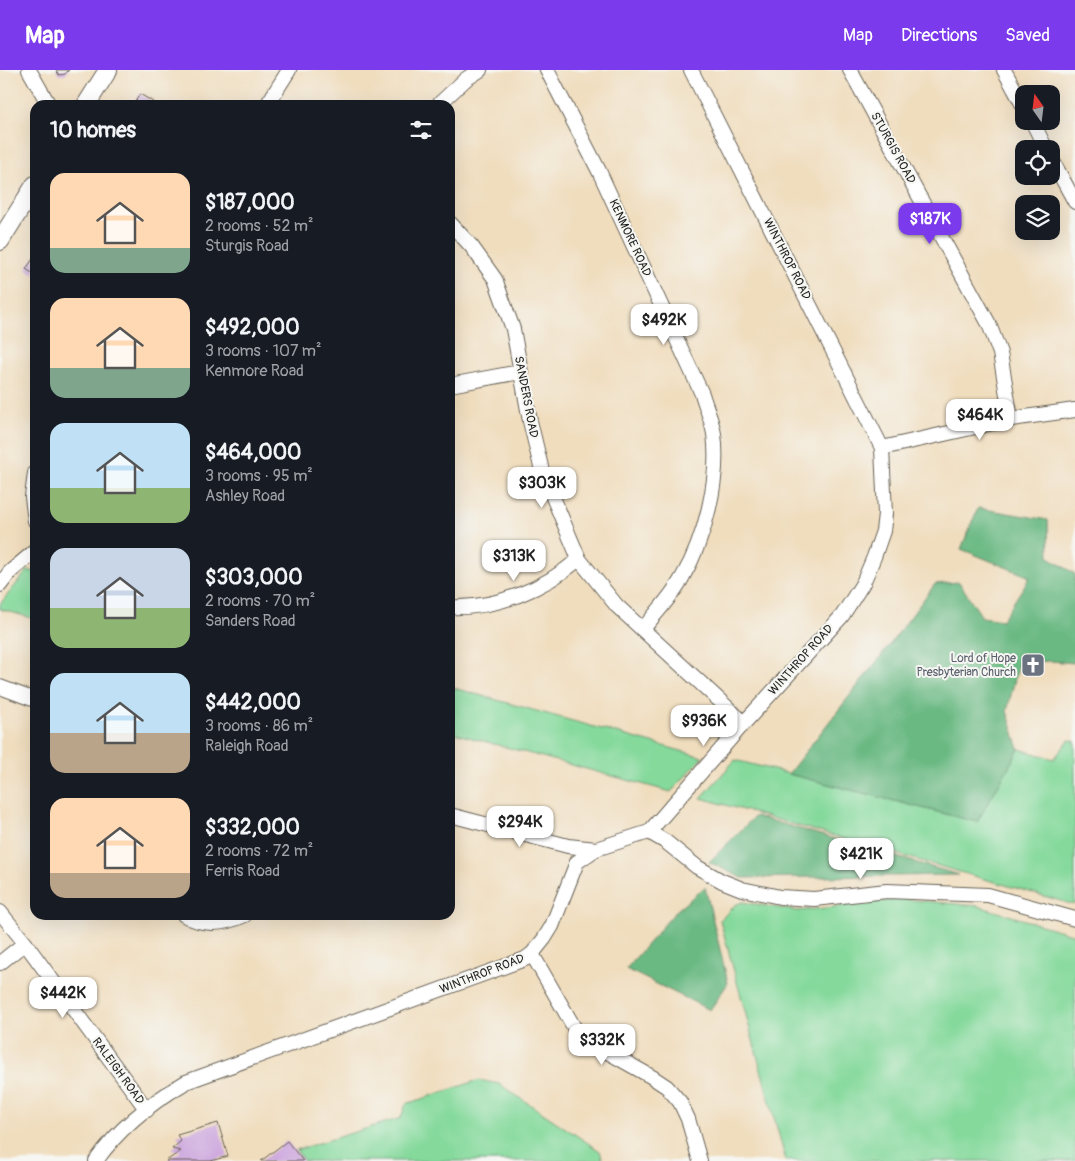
<!DOCTYPE html>
<html lang="en">
<head>
<meta charset="utf-8">
<style>
	:root { --surface:#171b24; --page:#20242c; --text:#f1f3f6; --muted:#9ea1a6; --accent:#7c3aed }
	body { margin:0; font-family:Pangolin,sans-serif; background:var(--page); color:var(--text); height:100vh; display:flex; flex-direction:column; font-size:19px; white-space:nowrap }
	* { box-sizing:border-box; margin:0 }
	p { font-size:16px; color:var(--muted) }
	.icon { flex:none; width:28px; height:28px; fill:none; stroke:currentColor; stroke-width:2; stroke-linecap:round; stroke-linejoin:round }
	.map { position:relative; flex:1; overflow:hidden }
	.side { position:absolute; left:30px; top:30px; width:425px; height:820px; display:flex; flex-direction:column; background:var(--surface); border-radius:15px; box-shadow:0 5px 20px #0002 }
	.side>* { flex:none }
	.needle { width:32px; rotate:346deg }
	.controls { position:absolute; left:1015px; top:15px; display:grid; gap:10px }
	.controls a { display:grid; place-items:center; width:45px; height:45px; border-radius:10px; background:var(--surface); box-shadow:0 5px 20px #0002; font-size:25px }
	.price { position:absolute; translate:-50% -42px; padding:0 11px; border-radius:10px; background:#fff; color:#222; font-size:16px; line-height:32px; filter:drop-shadow(0 1px 2px #0008) }
	.price::after { content:''; position:absolute; left:50%; top:30px; width:15px; height:11px; margin-left:-8px; background:inherit; clip-path:polygon(0 0,100% 0,50% 100%) }
	.price.selected { background:var(--accent); color:#fff }
	ul { padding:0; list-style:none }
	li { display:flex; align-items:center; gap:15px; height:125px; padding:0 20px }
	li span { display:grid; place-items:center; flex:none; width:140px; height:100px; border-radius:15px; color:#555 }
	li>.icon { margin-inline-start:auto }
	span .icon { width:60px; height:60px; fill:#fffc; stroke-width:1 }
	li b { font-size:21px }
	h2 { display:flex; justify-content:space-between; align-items:center; height:60px; padding:0 20px; font-size:21px }
	header { display:flex; align-items:center; gap:30px; box-sizing:border-box; height:70px; padding:0 25px; background:var(--accent); color:#fff }
	header strong { font-size:24px }
	nav { display:flex; gap:28px; margin-inline-start:auto; font-size:18px }
	.map>svg:first-child { display:block }
</style>
</head>
<body>
<header>
<strong>Map</strong>
<nav><a>Map</a><a>Directions</a><a>Saved</a></nav>
</header>
<div class="map">
<svg width="1075" height="1091" viewBox="0 0 1075 1091">
	<rect width="100%" height="100%" fill="#f6f6f2"/>
	<filter id="ink" filterUnits="userSpaceOnUse"><feTurbulence type="fractalNoise" baseFrequency=".02" numOctaves="2"/><feDisplacementMap in="SourceGraphic" scale="10" xChannelSelector="R" yChannelSelector="G"/><feConvolveMatrix kernelMatrix="1 2 1 2 8 2 1 2 1" color-interpolation-filters="sRGB"/></filter>
	<filter id="wash" filterUnits="userSpaceOnUse"><feTurbulence type="fractalNoise" baseFrequency=".0096" numOctaves="4" result="noise"/><feDisplacementMap in="SourceGraphic" scale="20" xChannelSelector="R" yChannelSelector="G"/><feGaussianBlur stdDeviation="1.12" result="paint"/><feColorMatrix in="noise" values="0 0 0 0 0 0 0 0 0 0 0 0 0 0 0 0 0 1.4 0 .05"/><feComposite in="paint" operator="in"/></filter>
	<g filter="url(#wash)">
		<rect width="100%" height="100%" fill="#f0ddbe"/>
		<!-- green -->
		<g fill="#84d99b" stroke="#507a5c">
			<polygon points="28,500 35,502 35,549 0,539 0,534"/>
			<polygon points="450,617 703,687 671,722 450,662"/>
			<polygon points="1069,670 1075,671 1075,835 701,728 735,690 977,752 1019,679 1054,689"/>
			<polygon points="902,829 978,836 1075,865 1075,1091 786,1091 720,850 735,835 742,832 798,841"/>
			<polygon points="479,1010 499,1014 600,1081 603,1091 304,1091 296,1080 401,1048 406,1034"/>
		</g>
		<!-- forest -->
		<g fill="#6bb983" stroke="#446a50">
			<polygon points="978,438 1048,450 1049,487 1075,504 1075,593 1050,591 1019,593 1007,641 1019,679 977,752 788,704 885,581 935,514 959,512 982,547 1002,550 1030,507 961,479"/>
			<polygon points="755,746 959,805 742,808 709,792"/>
			<polygon points="705,817 728,913 710,940 626,899 676,841"/>
		</g>
		<g id="blocks">
			<!-- building -->
			<g fill="#cfacdf">
				<polygon points="56,0 69,0 65,4 59,5"/>
				<polygon points="140,24 158,35 133,35"/>
				<polygon points="35,186 35,205 26,199"/>
				<polygon points="218,1053 228,1086 211,1091 166,1091 181,1081 172,1079 181,1071 177,1065"/>
				<polygon points="287,1071 303,1091 261,1091"/>
			</g>
		</g>
	</g>
	<g filter="url(#ink)">
		<use href="#blocks" fill-opacity="0" stroke="#666055" stroke-width="1"/>
		<g fill="none" stroke-linecap="round" stroke-linejoin="round">
			<!-- minor casing -->
			<g stroke="#666055" stroke-width="16">
				<g id="minor">
					<polyline points="29,0 49,35"/>
					<path d="M547 0 599 101 702 324C706 337 712 351 714 364 720 409 705 469 682 508 672 526 656 543 643 559"/>
					<polyline points="850,0 989,254 1000,283 1011,349"/>
					<polyline points="1004,0 1024,37"/>
					<polyline points="267,35 289,0"/>
					<polyline points="438,35 466,9 480,0"/>
					<polyline points="1032,51 1046,79"/>
					<polyline points="1051,88 1075,132"/>
					<polyline points="450,153 472,177 495,209 513,259 530,351 542,401 579,489 617,536 744,653"/>
					<polyline points="450,315 520,302"/>
					<polyline points="882,378 1011,349 1075,340"/>
					<polyline points="35,403 32,427 35,451"/>
					<polyline points="0,515 10,502 35,481"/>
					<path d="M450 537C496 539 544 519 579 489"/>
					<polyline points="0,617 35,630"/>
					<polyline points="450,745 568,776 596,779"/>
					<polyline points="649,762 666,772 697,797 722,811 742,819 780,827 814,829 887,821 988,825 1075,849"/>
					<polyline points="0,842 25,873 147,1040"/>
					<path d="M184 845C204 857 225 854 245 845"/>
					<polyline points="532,884 579,966 652,1007 667,1017 680,1032 688,1049 700,1091"/>
					<polyline points="0,893 25,873"/>
					<path d="M96 1091C118 1059 152 1032 186 1012L525 889 532 884 544 869 552 856 577 792 596 779 649 762 744 653 842 546 863 513 874 487 883 461 885 444 882 378 691 0"/>
				</g>
			</g>
			<!-- major casing -->
			<g stroke="#666055" stroke-width="20">
				<g id="major">
					<polyline points="86,35 108,0"/>
					<polyline points="0,171 35,115"/>
				</g>
			</g>
			<!-- minor -->
			<use href="#minor" stroke="#fff" stroke-width="14"/>
			<!-- major -->
			<use href="#major" stroke="#fff" stroke-width="18"/>
		</g>
	</g>
	<!-- icons -->
	<defs>
		<g id="church-square" transform="scale(1.25)"><rect x="-9" y="-9" width="18" height="18" rx="4" fill="#6b7280" stroke="#f6f6f2"/><path d="M-1.2-6h2.4v3.5h3.3v2.4h-3.3V6h-2.4V-.1h-3.3v-2.4h3.3Z" fill="#fff"/></g>
	</defs>
	<g fill-rule="evenodd">
		<use href="#church-square" x="1033" y="595"/>
	</g>
	<g text-anchor="middle" dominant-baseline="central" stroke-width="4" stroke-linejoin="round" paint-order="stroke">
		<!-- street labels -->
		<g font-size="12" fill="#1c1c1c" stroke="#f6f6f2">
			<text transform="translate(893 78) rotate(61)">STURGIS ROAD</text>
			<text transform="translate(630 168) rotate(65)">KENMORE ROAD</text>
			<text transform="translate(787 189) rotate(63)">WINTHROP ROAD</text>
			<text transform="translate(526 327) rotate(79)">SANDERS ROAD</text>
			<text transform="translate(801 590) rotate(-48)">WINTHROP ROAD</text>
			<text transform="translate(482 904) rotate(-21)">WINTHROP ROAD</text>
			<text transform="translate(118 1001) rotate(54)">RALEIGH ROAD</text>
		</g>
		<!-- worship labels -->
		<g font-size="12" fill="#5b616d" stroke="#f6f6f2" text-anchor="end">
			<text x="1016" y="588">Lord of Hope<tspan x="1016" dy="14">Presbyterian Church</tspan></text>
		</g>
	</g>
</svg>
<div class="controls">
<a><svg class="needle" viewBox="-14 -14 28 28"><path d="M0-13l5 13h-10z" fill="#e53935"/><path d="M0 13l5-13h-10z" fill="#9ea1a6"/></svg></a>
<a><svg class="icon" aria-label="locate" viewBox="0 0 24 24"><circle cx="12" cy="12" r="6"/><path d="M12 2v4M12 18v4M2 12h4M18 12h4"/></svg></a>
<a><svg class="icon" aria-label="layers" viewBox="0 0 24 24"><path d="M12 4l9 5-9 5-9-5zM3 14l9 5 9-5"/></svg></a>
</div>
<b class="price selected" style="left:930px;top:175px">$187K</b>
<b class="price" style="left:664px;top:276px">$492K</b>
<b class="price" style="left:980px;top:371px">$464K</b>
<b class="price" style="left:542px;top:439px">$303K</b>
<b class="price" style="left:514px;top:512px">$313K</b>
<b class="price" style="left:704px;top:677px">$936K</b>
<b class="price" style="left:520px;top:778px">$294K</b>
<b class="price" style="left:861px;top:810px">$421K</b>
<b class="price" style="left:63px;top:949px">$442K</b>
<b class="price" style="left:602px;top:996px">$332K</b>
<section class="side">
<h2>10 homes<svg class="icon" aria-label="filters" viewBox="0 0 24 24"><path d="M4 7h16M4 17h16"/><circle cx="9" cy="7" r="2"/><circle cx="15" cy="17" r="2"/></svg></h2>
<ul>
<li><span style="background:linear-gradient(#ffd9b3 75%,#7fa58c 0)"><svg class="icon" aria-label="home" viewBox="0 0 24 24"><path d="M3 11l9-7 9 7M6 9v11h12V9"/></svg></span><div><b>$187,000</b><p>2 rooms · 52 m²</p><p>Sturgis Road</p></div></li>
<li><span style="background:linear-gradient(#ffd9b3 70%,#7fa58c 0)"><svg class="icon" aria-label="home" viewBox="0 0 24 24"><path d="M3 11l9-7 9 7M6 9v11h12V9"/></svg></span><div><b>$492,000</b><p>3 rooms · 107 m²</p><p>Kenmore Road</p></div></li>
<li><span style="background:linear-gradient(#bfe0f5 65%,#8fb573 0)"><svg class="icon" aria-label="home" viewBox="0 0 24 24"><path d="M3 11l9-7 9 7M6 9v11h12V9"/></svg></span><div><b>$464,000</b><p>3 rooms · 95 m²</p><p>Ashley Road</p></div></li>
<li><span style="background:linear-gradient(#c9d6e8 60%,#8fb573 0)"><svg class="icon" aria-label="home" viewBox="0 0 24 24"><path d="M3 11l9-7 9 7M6 9v11h12V9"/></svg></span><div><b>$303,000</b><p>2 rooms · 70 m²</p><p>Sanders Road</p></div></li>
<li><span style="background:linear-gradient(#bfe0f5 60%,#b9a48a 0)"><svg class="icon" aria-label="home" viewBox="0 0 24 24"><path d="M3 11l9-7 9 7M6 9v11h12V9"/></svg></span><div><b>$442,000</b><p>3 rooms · 86 m²</p><p>Raleigh Road</p></div></li>
<li><span style="background:linear-gradient(#ffd9b3 75%,#b9a48a 0)"><svg class="icon" aria-label="home" viewBox="0 0 24 24"><path d="M3 11l9-7 9 7M6 9v11h12V9"/></svg></span><div><b>$332,000</b><p>2 rooms · 72 m²</p><p>Ferris Road</p></div></li>
</ul>
</section>
</div>
</body>
</html>
